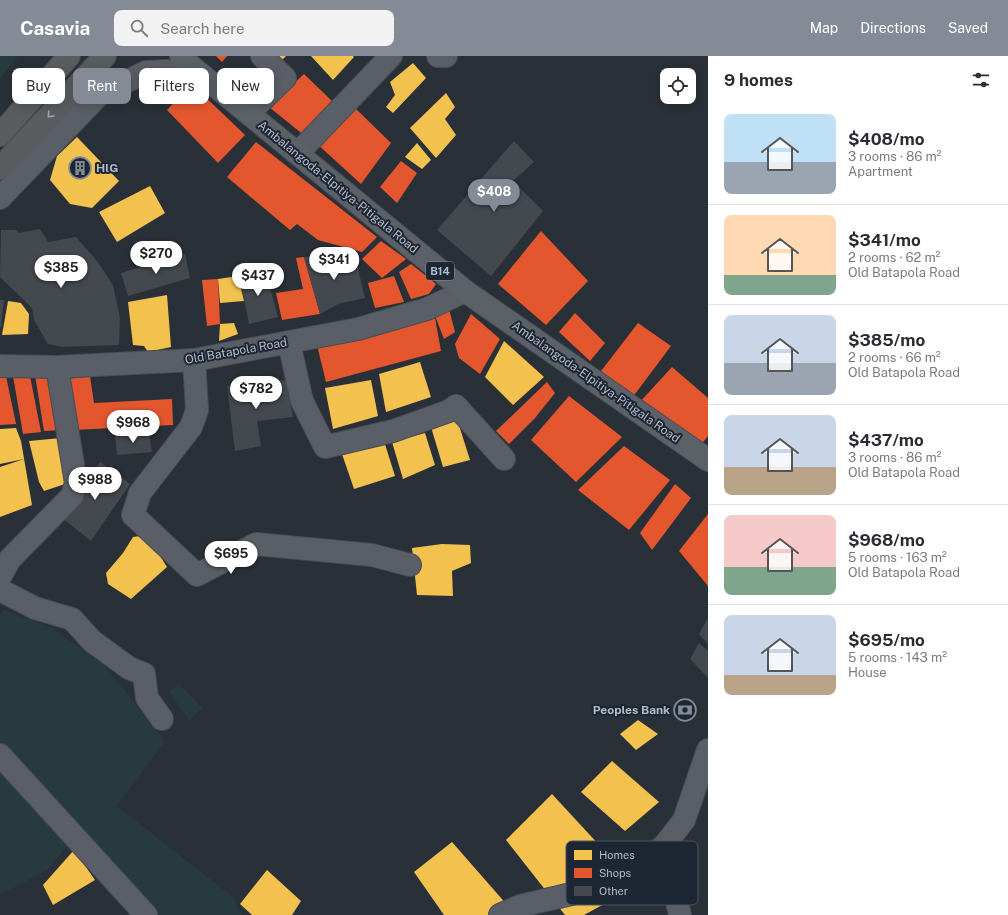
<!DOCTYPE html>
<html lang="en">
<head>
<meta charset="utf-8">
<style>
	:root { --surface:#fff; --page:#f2f2f3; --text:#2b2b33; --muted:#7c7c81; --line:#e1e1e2; --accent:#848b96 }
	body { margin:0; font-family:"Public Sans",sans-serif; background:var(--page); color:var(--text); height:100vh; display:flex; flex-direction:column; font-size:15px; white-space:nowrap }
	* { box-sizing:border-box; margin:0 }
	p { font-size:13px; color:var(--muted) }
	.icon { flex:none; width:22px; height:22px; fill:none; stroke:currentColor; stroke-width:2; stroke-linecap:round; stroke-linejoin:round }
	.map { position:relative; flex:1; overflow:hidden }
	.details { display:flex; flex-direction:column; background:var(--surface); width:300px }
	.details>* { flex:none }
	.guide { position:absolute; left:12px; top:12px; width:380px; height:36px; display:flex; gap:8px }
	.tools { position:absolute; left:660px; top:12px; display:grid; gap:8px }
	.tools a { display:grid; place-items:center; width:36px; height:36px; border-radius:8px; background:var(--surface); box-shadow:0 2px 10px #0003; font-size:20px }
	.price { position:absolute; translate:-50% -34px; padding:0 9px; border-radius:14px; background:#fff; color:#222; font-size:13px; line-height:26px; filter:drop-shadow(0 1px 2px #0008) }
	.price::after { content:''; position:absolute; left:50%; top:24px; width:12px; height:9px; margin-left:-6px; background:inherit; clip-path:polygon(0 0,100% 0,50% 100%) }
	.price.selected { background:var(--accent); color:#fff }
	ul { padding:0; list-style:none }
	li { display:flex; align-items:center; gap:12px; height:100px; padding:0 16px }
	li+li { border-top:1px solid var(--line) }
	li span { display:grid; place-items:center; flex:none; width:112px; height:80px; border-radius:8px; color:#555 }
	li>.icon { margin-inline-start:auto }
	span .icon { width:48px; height:48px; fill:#fffc; stroke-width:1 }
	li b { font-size:17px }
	h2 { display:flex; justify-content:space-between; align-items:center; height:48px; padding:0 16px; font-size:17px }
	.pill { padding:0 14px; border-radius:8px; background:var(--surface); box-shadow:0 2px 10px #0003; font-size:14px; line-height:36px }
	.pill.selected { background:var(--accent); color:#fff }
	header { display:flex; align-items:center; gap:24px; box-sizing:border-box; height:56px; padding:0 20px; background:var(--accent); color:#fff }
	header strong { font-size:19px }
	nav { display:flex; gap:22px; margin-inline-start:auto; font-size:14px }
	.search { width:280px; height:36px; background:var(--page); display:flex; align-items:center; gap:10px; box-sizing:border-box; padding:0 14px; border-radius:8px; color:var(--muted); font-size:15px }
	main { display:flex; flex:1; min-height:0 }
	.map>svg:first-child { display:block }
</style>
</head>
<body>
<header>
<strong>Casavia</strong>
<div class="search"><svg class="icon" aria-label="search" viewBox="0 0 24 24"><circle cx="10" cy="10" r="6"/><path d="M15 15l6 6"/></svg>Search here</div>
<nav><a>Map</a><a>Directions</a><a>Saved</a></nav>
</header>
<main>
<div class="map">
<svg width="708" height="859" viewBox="0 0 708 859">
	<rect width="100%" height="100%" fill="#2a3038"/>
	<!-- green -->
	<g fill="#273a3e">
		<polygon points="0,0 18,0 0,23"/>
		<polygon points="4,554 51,572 102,606 165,685 117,750 234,842 241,859 158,859 105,805 0,688 0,558"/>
		<polygon points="180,628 202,652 189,665 169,635"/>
		<polygon points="0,707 71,785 47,814 0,839"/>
	</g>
	<!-- homes -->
	<g fill="#f2c14e">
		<polygon points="266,0 286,0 276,10"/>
		<polygon points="311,0 353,0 354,1 333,24"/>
		<polygon points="413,7 426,22 393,57 386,51 395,39 390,26"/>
		<polygon points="446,37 455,51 445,63 456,79 436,102 410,72"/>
		<polygon points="77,81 119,125 92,152 70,148 50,124 57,100"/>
		<polygon points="417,87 431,104 422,113 405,101"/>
		<polygon points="150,130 165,157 117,186 99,156"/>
		<polygon points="238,220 244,245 220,247 218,223"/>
		<polygon points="167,239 171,291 148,296 144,290 133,289 128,246"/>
		<polygon points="8,245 21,247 29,258 28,278 2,279"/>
		<polygon points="234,267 238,278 219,285 220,268"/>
		<polygon points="504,285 544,321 513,349 485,321"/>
		<polygon points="420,306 431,341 386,356 379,318"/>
		<polygon points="371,324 378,360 333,373 325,332"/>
		<polygon points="457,363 470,404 443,411 431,371"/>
		<polygon points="16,372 21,385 32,449 0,461 0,411 24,403 0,408 0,373"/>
		<polygon points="425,377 435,409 403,423 392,386"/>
		<polygon points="61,382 68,427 44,435 39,426 29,385"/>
		<polygon points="384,385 395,420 354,433 342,398"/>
		<polygon points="147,479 167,511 131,543 108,528 106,517 123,497 133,481"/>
		<polygon points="442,488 470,489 471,507 452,515 453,540 417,539 412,492"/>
		<polygon points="638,664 658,678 636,694 620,678"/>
		<polygon points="612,705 659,746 625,775 581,736"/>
		<polygon points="552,738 637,830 584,859 565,859 506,784"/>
		<polygon points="452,786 516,859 444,859 414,816"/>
		<polygon points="74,794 95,824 53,849 43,829"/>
		<polygon points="267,814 301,845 292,859 252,859 240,848"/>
	</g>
	<!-- shops -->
	<g fill="#e4572e">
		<polygon points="216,0 227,0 222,6"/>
		<polygon points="304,18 333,46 305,80 269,51"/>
		<polygon points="187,32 197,33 245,79 218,107 167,54"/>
		<polygon points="352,49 391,87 361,128 315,86"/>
		<polygon points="256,86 377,181 362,196 318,184 297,168 290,174 227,121"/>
		<polygon points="401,105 417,117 397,147 380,131"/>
		<polygon points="541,175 588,225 546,269 498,228"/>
		<polygon points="381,185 406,203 382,222 362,203"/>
		<polygon points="304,201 320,258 282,264 276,237 303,233 296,202"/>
		<polygon points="411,208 436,228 429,238 411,243 399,216"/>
		<polygon points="394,220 404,246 375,252 368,227"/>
		<polygon points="218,223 220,268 207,270 202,224"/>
		<polygon points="448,249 455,276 444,283 434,257"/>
		<polygon points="575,257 605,287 590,305 559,276"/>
		<polygon points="471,258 500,283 480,318 459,302 455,288"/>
		<polygon points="435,262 441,295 326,326 317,289"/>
		<polygon points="638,267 671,290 632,342 601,315"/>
		<polygon points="672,311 708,342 708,380 695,396 639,347"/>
		<polygon points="0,319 6,320 16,368 0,369"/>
		<polygon points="35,319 46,319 53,326 61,374 44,375"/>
		<polygon points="13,320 30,320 41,376 23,378"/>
		<polygon points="90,320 94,347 172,343 173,369 73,374 66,323"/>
		<polygon points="547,326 555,337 535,362 509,388 496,375"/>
		<polygon points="569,340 622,381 576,426 531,384"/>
		<polygon points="624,390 670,424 629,474 578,434"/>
		<polygon points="675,428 691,442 652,494 640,477"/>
		<polygon points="708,458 708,530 679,495"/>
	</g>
	<!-- building -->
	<g fill="#444950">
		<polygon points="514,85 534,106 513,125 543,155 491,220 437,174"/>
		<polygon points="40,173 48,186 76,181 97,205 113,229 120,262 119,289 63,291 48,288 34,264 32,252 0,221 1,174 17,174 18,177"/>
		<polygon points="185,198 190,222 128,240 121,217"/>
		<polygon points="326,199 356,205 365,242 338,248 320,258 304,201"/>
		<polygon points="263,216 269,228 278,261 249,268 239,217"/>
		<polygon points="0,244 4,244 1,271 0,271"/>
		<polygon points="286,324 293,361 257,365 261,390 235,395 227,330"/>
		<polygon points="149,377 152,396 117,399 115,379"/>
		<polygon points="100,406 130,428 91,485 61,461"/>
		<polygon points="708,562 708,588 699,578"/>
		<polygon points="699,587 708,595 708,622 690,603"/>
	</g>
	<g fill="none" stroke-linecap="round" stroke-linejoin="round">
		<!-- minor casing -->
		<g stroke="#484c53" stroke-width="24">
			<g id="minor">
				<polyline points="438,0 446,0"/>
				<polyline points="249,57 285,22 262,0"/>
				<polyline points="298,97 391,0"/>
				<polyline points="0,142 99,39 146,16 167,15 215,29"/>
				<polyline points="289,287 302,345 325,391 393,375 449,355 456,350 504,403"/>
				<polyline points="194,304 197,354 191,371 140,437 133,459 197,519 256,488 372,499 410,509"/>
				<polyline points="0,310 57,311 194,304 358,273 427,253 465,235"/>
				<polyline points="0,521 10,503 72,440 76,427 57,311"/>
				<polyline points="0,534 35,552 72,563 92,585 129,612 144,618 147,642 162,663"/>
				<polyline points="0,699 146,859"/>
				<polyline points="664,790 680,859"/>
				<polyline points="500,859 520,850 610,829 664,790 684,764 708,694"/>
			</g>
		</g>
		<!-- major casing -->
		<g stroke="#484c55" stroke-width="24">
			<polyline id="major" points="181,0 187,7 465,235 708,404"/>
		</g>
		<!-- highway casing -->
		<g stroke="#474c53" stroke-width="24">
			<g id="highway">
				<polyline points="0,79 69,0"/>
				<polyline points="0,112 105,0"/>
			</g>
		</g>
		<!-- minor -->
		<use href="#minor" stroke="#5a5e66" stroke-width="22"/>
		<!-- major -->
		<use href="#major" stroke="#5c6168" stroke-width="22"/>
		<!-- highway -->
		<use href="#highway" stroke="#5a5d60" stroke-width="22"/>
	</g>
	<!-- one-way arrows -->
	<defs><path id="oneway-chevron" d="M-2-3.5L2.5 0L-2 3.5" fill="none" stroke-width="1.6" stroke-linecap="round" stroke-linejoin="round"/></defs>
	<use stroke="#9ea4af" href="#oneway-chevron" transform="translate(50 59) rotate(133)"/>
	<!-- icons -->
	<defs>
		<g id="building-ring" transform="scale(1.15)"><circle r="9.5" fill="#1d2633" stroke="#848b96" stroke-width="1.5"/><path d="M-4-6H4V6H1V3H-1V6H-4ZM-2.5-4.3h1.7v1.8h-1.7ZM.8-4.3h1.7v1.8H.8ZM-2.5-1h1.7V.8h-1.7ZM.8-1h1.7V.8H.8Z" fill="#848b96"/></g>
		<g id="bank-ring" transform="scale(1.15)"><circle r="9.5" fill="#1d2633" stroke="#848b96" stroke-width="1.5"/><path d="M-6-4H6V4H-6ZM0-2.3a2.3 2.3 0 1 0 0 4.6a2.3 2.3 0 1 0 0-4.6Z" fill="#848b96"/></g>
	</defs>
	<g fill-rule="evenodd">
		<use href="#building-ring" x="80" y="112"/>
		<use href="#bank-ring" x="685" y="654"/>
	</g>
	<g text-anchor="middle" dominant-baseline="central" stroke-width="4" stroke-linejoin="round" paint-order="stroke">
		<!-- shield labels -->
		<rect fill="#1d2633" stroke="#878f9c" stroke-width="1" x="426" y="206" width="28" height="18" rx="3"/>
		<g font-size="11" font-weight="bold" fill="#b4bcc9">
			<text x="440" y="215">B14</text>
		</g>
		<!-- poi labels -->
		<g font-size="12" font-weight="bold" fill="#b4bcc9" stroke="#1d2633" text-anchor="start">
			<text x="96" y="112">HlG</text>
			<text x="670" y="654" text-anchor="end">Peoples Bank</text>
		</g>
		<!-- street labels -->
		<g font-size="12" fill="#b4bcc9" stroke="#1d2633">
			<text transform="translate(338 131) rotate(39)">Ambalangoda-Elpitiya-Pitigala Road</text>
			<text transform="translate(236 295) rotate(-10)">Old Batapola Road</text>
			<text transform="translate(596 326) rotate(35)">Ambalangoda-Elpitiya-Pitigala Road</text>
		</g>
	</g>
	<!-- legend -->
	<rect x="566" y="785" width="132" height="64" rx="6" fill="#1d2633" stroke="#4a5360" stroke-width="1"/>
	<rect x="574" y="794" width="18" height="10" fill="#f2c14e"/>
	<rect x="574" y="812" width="18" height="10" fill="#e4572e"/>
	<rect x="574" y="830" width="18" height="10" fill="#444950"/>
	<g font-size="11" fill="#b4bcc9">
		<text x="599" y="803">Homes</text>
		<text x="599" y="821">Shops</text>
		<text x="599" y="839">Other</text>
	</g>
</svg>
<div class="tools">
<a><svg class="icon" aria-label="locate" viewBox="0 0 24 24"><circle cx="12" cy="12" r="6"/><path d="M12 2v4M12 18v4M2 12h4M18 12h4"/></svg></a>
</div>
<b class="price selected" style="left:494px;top:157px">$408</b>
<b class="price" style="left:156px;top:219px">$270</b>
<b class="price" style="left:334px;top:225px">$341</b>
<b class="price" style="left:61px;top:233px">$385</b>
<b class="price" style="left:258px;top:241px">$437</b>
<b class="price" style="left:256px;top:354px">$782</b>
<b class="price" style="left:133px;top:388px">$968</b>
<b class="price" style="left:95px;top:445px">$988</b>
<b class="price" style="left:231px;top:519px">$695</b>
<div class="guide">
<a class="pill">Buy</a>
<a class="pill selected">Rent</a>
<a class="pill">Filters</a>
<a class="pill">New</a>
</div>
</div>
<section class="details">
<h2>9 homes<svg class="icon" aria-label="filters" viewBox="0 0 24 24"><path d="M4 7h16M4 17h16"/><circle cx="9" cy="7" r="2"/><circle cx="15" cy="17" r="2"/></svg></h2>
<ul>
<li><span style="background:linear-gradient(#bfe0f5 60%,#9aa5b1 0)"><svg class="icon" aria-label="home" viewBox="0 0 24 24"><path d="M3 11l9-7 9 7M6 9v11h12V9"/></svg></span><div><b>$408/mo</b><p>3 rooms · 86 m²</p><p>Apartment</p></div></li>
<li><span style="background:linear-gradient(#ffd9b3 75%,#7fa58c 0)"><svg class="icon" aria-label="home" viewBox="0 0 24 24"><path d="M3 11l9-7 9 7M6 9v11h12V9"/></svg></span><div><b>$341/mo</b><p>2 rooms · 62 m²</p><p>Old Batapola Road</p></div></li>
<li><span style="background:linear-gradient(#c9d6e8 60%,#9aa5b1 0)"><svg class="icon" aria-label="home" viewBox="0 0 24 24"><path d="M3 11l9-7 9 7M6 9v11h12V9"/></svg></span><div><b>$385/mo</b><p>2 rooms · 66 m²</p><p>Old Batapola Road</p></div></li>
<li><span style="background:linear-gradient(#c9d6e8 65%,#b9a48a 0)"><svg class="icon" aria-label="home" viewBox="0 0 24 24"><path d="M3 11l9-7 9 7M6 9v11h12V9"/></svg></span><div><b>$437/mo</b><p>3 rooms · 86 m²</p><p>Old Batapola Road</p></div></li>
<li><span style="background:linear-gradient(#f6c9c9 65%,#7fa58c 0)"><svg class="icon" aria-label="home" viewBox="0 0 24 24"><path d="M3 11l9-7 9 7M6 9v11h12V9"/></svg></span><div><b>$968/mo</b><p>5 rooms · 163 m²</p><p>Old Batapola Road</p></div></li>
<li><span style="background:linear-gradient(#c9d6e8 75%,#b9a48a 0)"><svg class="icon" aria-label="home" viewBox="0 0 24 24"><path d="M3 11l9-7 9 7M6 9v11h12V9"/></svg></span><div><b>$695/mo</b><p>5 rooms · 143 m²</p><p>House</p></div></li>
</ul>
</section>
</main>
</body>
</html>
